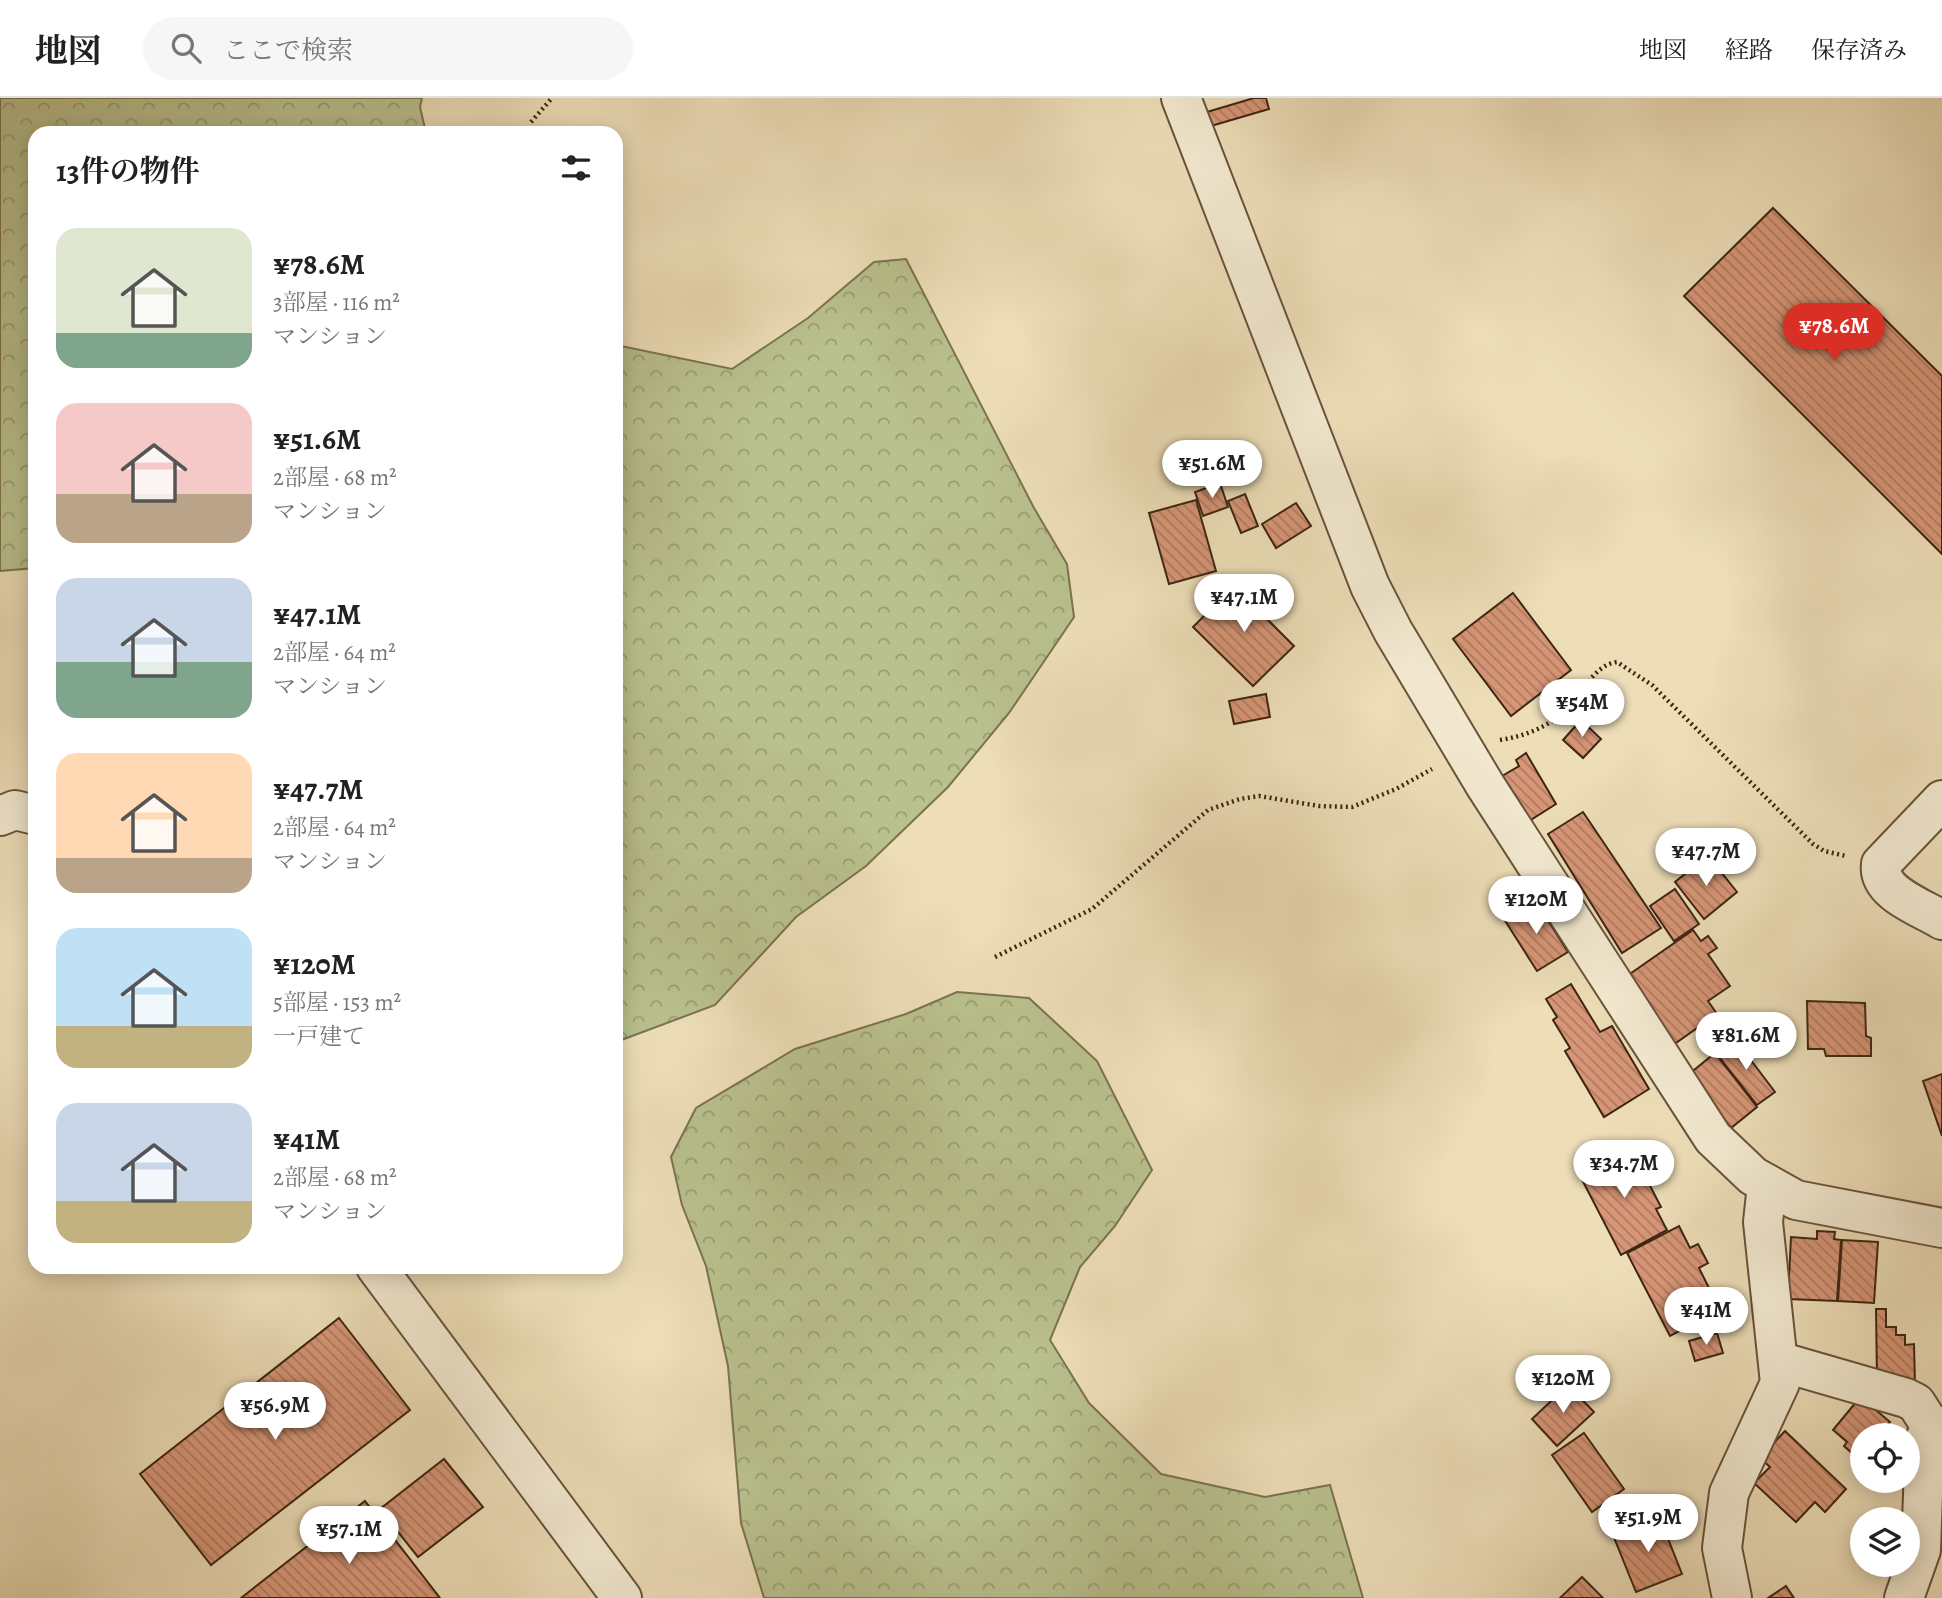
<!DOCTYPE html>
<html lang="ja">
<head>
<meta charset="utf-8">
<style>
	:root { --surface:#fff; --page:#f6f6f6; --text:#222; --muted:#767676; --line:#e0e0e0; --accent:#d93025 }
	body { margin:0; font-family:Alegreya,"Noto Serif JP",serif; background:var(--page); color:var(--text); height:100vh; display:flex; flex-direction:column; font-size:26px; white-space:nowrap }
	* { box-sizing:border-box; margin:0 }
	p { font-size:23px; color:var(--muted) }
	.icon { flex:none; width:38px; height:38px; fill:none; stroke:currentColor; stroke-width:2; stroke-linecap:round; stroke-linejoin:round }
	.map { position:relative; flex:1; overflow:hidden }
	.drawer { position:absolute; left:28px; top:28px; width:595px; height:1148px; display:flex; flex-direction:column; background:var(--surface); border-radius:21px; box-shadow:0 4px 18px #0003 }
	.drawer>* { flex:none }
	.buttons { position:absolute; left:1850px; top:1325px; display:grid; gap:14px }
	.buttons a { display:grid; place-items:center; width:70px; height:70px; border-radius:50%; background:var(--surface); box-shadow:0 4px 18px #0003; font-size:35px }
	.price { position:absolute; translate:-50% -60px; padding:0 16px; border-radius:24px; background:#fff; color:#222; font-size:23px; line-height:46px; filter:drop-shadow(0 2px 4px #0008) }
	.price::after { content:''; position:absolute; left:50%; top:42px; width:21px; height:16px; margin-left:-10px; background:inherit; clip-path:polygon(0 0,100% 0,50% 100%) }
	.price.current { background:var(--accent); color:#fff }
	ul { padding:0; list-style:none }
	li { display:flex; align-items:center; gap:21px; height:175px; padding:0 28px }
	li span { display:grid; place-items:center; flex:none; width:196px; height:140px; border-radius:21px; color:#555 }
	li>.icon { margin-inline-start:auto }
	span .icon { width:84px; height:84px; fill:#fffc; stroke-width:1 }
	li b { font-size:30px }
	h2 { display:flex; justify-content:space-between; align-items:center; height:84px; padding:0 28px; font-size:30px }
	header { display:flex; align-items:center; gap:42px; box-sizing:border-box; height:98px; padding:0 35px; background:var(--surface); border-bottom:2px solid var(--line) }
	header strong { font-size:33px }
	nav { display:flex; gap:38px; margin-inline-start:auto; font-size:24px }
	.search { width:490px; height:63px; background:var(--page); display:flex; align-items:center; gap:18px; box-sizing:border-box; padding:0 24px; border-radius:38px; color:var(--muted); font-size:26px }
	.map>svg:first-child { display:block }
</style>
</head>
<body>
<header>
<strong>地図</strong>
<div class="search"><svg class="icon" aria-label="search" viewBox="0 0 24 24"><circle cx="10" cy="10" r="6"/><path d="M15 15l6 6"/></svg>ここで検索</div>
<nav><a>地図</a><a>経路</a><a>保存済み</a></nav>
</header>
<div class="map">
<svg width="1942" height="1500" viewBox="0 0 1942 1500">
	<defs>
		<pattern id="forest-crowns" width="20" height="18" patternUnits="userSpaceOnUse" patternTransform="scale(1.75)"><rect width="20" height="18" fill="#b9c18e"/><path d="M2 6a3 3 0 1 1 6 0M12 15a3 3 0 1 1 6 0" fill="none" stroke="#989d73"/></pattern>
		<pattern id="building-back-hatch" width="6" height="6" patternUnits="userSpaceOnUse" patternTransform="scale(1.75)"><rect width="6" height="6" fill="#d79677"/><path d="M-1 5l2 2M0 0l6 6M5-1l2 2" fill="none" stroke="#b07a60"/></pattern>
	</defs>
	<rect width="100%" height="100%" fill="#eddeb8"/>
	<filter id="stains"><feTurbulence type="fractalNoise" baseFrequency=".00286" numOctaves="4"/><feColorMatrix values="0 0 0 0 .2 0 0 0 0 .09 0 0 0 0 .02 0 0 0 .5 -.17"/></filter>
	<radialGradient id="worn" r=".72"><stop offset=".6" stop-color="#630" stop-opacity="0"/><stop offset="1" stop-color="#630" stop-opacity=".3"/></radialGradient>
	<!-- forest -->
	<g fill="url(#forest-crowns)" stroke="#7b7350" stroke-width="2">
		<polygon points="0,0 422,0 420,9 426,35 35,35 35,470 0,473"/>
		<polygon points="906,161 1034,410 1067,466 1074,519 1009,615 948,689 866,768 796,819 715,907 616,944 616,247 732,271 808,220 874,164"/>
		<polygon points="957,894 1029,900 1097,963 1152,1072 1115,1128 1080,1169 1050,1242 1089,1305 1161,1376 1265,1399 1330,1387 1363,1500 764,1500 741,1425 728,1268 706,1168 682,1107 671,1059 696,1010 795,951 906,916"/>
	</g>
	<!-- building -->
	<g fill="url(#building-back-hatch)" stroke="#3d2512" stroke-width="2">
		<polygon points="1254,0 1266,0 1269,11 1211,28 1207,14"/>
		<polygon points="1773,110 1942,278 1942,456 1684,198"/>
		<polygon points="1220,385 1228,409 1203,418 1195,394"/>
		<polygon points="1245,396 1258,428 1241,435 1228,403"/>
		<polygon points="1196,402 1216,473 1169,486 1149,415"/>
		<polygon points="1296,405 1311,428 1276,450 1262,426"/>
		<polygon points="1238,484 1271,517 1267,521 1294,548 1253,588 1193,529"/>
		<polygon points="1513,495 1571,572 1511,618 1453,541"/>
		<polygon points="1266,596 1270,619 1234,626 1229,603"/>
		<polygon points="1581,622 1601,641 1583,660 1563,642"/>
		<polygon points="1526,655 1556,706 1529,723 1502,678 1519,668 1516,662"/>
		<polygon points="1583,714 1661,830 1622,855 1548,736"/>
		<polygon points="1704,761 1713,772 1717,769 1737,794 1704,821 1675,784"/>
		<polygon points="1675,791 1699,826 1674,843 1650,808"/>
		<polygon points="1535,802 1568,854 1537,873 1504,821"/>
		<polygon points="1693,832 1701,843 1708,838 1717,850 1708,856 1730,888 1708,903 1717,916 1673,947 1627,878"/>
		<polygon points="1571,886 1600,934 1612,928 1649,991 1604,1019 1565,953 1570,950 1553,922 1557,919 1546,901"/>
		<polygon points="1807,903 1865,905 1866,938 1871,940 1871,958 1826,958 1824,951 1808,951"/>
		<polygon points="1735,941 1775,994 1757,1007 1716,955"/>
		<polygon points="1715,955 1757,1009 1731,1030 1688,977"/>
		<polygon points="1942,976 1942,1038 1923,983"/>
		<polygon points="1632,1053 1661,1109 1656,1111 1667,1132 1621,1157 1577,1072 1609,1056 1613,1063"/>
		<polygon points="1679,1128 1690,1150 1698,1146 1708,1165 1699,1170 1720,1212 1670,1238 1627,1155"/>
		<polygon points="1817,1133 1835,1134 1834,1141 1841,1142 1837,1203 1788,1201 1791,1139 1817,1141"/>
		<polygon points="1842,1142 1878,1144 1874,1205 1838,1203"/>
		<polygon points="1876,1211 1886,1211 1886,1229 1896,1229 1896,1237 1905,1237 1905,1247 1914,1246 1915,1287 1877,1280"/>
		<polygon points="339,1220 410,1312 211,1467 140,1376"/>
		<polygon points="1717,1235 1723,1255 1695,1263 1689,1243"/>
		<polygon points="1568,1287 1594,1314 1557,1348 1532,1321"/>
		<polygon points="1864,1302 1890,1324 1887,1327 1899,1337 1862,1337 1862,1364 1844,1348 1847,1344 1833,1332 1857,1303"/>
		<polygon points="1785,1333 1846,1391 1825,1414 1815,1404 1796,1424 1754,1385 1770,1369 1760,1360"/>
		<polygon points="1584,1335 1624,1391 1592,1414 1552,1357"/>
		<polygon points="444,1361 483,1409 418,1459 380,1411"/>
		<polygon points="365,1403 440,1500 241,1500"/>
		<polygon points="1659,1418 1682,1476 1636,1494 1613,1437"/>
		<polygon points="1582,1479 1603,1500 1560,1500"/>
		<polygon points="1786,1488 1794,1500 1768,1500"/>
	</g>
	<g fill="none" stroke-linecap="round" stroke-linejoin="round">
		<!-- minor casing -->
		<g stroke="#69533c" stroke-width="42">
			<g id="minor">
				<polyline points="1181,0 1370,488 1393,533 1485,687 1713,1040 1753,1078 1796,1102 1942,1130"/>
				<path d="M1942 702 1881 766C1877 795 1921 809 1942 822"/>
				<polyline points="0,718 15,712 35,717"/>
				<polyline points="376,1169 622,1500"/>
				<polyline points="1778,1263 1906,1300 1916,1305 1932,1330"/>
				<polyline points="1732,1500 1722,1450 1729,1395 1780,1285 1763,1124 1767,1087"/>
				<polyline points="1904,1500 1921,1452 1925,1341 1932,1330 1942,1328"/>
			</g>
		</g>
		<!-- path -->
		<g stroke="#3d2512" stroke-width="4.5" stroke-dasharray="2 3.5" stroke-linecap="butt">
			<polyline points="531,24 552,0"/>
			<path d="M1500 642C1524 638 1543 631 1562 616 1580 601 1592 567 1617 564L1652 587 1813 746 1824 753 1846 758"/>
			<polyline points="995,859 1092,811 1208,712 1240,701 1259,698 1319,708 1352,709 1396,691 1432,671"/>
		</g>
		<!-- minor -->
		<use href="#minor" stroke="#f3ead1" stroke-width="38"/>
	</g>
	<rect width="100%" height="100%" filter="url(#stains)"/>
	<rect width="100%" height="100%" fill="url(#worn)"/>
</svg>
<div class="buttons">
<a><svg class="icon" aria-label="locate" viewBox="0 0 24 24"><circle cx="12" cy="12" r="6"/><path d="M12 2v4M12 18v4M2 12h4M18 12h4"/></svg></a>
<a><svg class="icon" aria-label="layers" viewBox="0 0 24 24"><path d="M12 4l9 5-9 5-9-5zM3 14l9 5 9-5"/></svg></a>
</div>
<b class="price current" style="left:1834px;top:265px">¥78.6M</b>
<b class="price" style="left:1212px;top:402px">¥51.6M</b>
<b class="price" style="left:1244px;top:536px">¥47.1M</b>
<b class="price" style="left:1582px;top:641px">¥54M</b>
<b class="price" style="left:1706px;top:790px">¥47.7M</b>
<b class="price" style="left:1536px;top:838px">¥120M</b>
<b class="price" style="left:1746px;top:974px">¥81.6M</b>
<b class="price" style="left:1624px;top:1102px">¥34.7M</b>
<b class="price" style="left:1706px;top:1249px">¥41M</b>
<b class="price" style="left:1563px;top:1317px">¥120M</b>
<b class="price" style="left:275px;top:1344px">¥56.9M</b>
<b class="price" style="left:1648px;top:1456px">¥51.9M</b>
<b class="price" style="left:349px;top:1468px">¥57.1M</b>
<section class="drawer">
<h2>13件の物件<svg class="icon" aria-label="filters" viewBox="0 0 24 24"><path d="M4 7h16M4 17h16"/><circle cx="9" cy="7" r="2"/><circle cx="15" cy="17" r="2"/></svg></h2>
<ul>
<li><span style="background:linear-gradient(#dfe7d0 75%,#7fa58c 0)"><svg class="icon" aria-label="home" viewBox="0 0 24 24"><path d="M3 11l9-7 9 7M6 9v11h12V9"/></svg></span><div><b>¥78.6M</b><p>3部屋 · 116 m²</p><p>マンション</p></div></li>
<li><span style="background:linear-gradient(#f6c9c9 65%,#b9a48a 0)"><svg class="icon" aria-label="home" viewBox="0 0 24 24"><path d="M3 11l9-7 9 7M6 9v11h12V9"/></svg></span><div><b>¥51.6M</b><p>2部屋 · 68 m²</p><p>マンション</p></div></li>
<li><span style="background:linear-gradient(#c9d6e8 60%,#7fa58c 0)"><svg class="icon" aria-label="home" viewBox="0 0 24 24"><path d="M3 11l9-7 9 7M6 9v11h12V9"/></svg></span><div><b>¥47.1M</b><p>2部屋 · 64 m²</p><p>マンション</p></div></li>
<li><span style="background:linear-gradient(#ffd9b3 75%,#b9a48a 0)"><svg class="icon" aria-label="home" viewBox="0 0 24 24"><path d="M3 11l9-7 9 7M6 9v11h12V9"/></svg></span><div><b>¥47.7M</b><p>2部屋 · 64 m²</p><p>マンション</p></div></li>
<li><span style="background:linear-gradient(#bfe0f5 70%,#c2b280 0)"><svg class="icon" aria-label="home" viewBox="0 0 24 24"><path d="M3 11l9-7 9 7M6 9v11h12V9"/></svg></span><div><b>¥120M</b><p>5部屋 · 153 m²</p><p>一戸建て</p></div></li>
<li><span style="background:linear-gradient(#c9d6e8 70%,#c2b280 0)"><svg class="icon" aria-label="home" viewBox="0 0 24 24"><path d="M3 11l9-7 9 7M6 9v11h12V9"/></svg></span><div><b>¥41M</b><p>2部屋 · 68 m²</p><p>マンション</p></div></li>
</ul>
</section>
</div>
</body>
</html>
